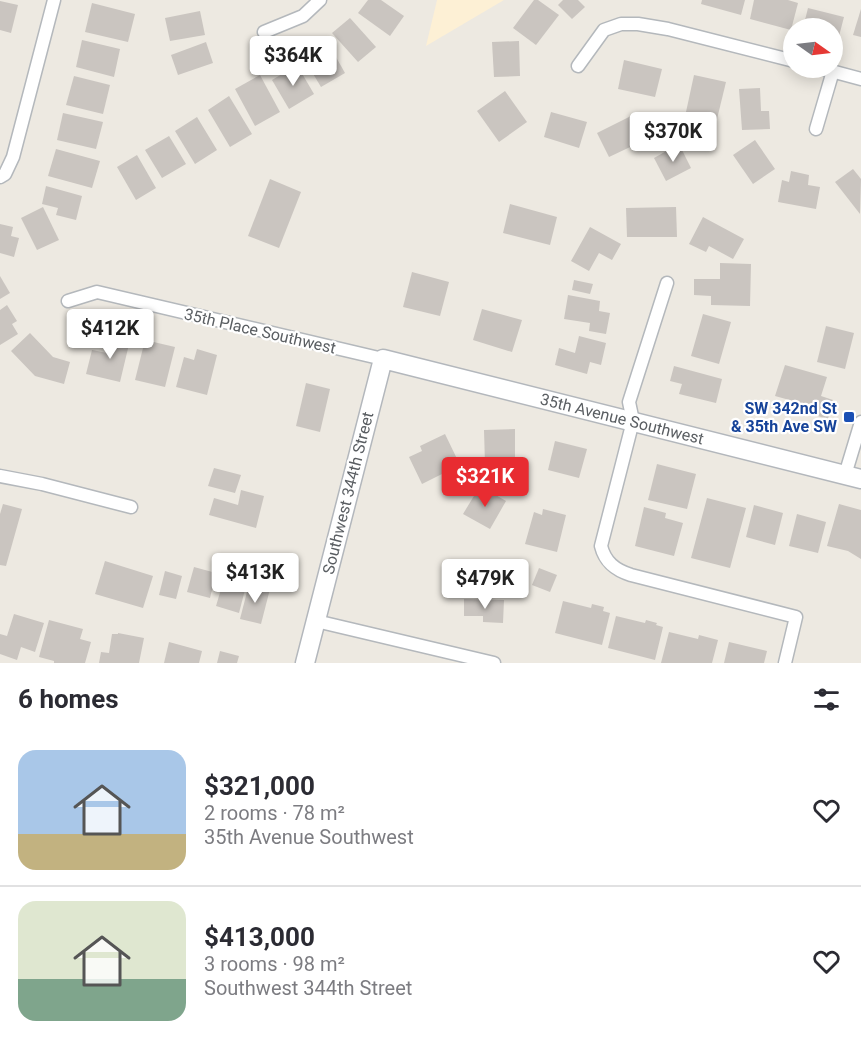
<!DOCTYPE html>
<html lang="en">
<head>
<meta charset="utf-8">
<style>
	:root { --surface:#fff; --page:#f7f7f7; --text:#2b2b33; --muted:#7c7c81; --line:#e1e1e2; --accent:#e82c31 }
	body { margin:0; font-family:Roboto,sans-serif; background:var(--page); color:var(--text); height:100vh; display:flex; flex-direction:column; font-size:22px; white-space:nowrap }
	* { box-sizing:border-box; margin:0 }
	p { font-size:20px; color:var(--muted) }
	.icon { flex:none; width:33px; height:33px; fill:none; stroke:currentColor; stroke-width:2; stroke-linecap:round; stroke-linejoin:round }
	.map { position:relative; height:663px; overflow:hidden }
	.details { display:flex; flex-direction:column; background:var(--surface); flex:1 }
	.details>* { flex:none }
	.needle { width:39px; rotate:104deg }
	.tools { position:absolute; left:783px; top:18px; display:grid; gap:12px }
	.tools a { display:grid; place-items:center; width:60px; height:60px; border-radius:50%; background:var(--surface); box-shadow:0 3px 15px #0003; font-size:30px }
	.price { position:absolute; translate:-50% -51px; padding:0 14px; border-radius:6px; background:#fff; color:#222; font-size:20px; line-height:39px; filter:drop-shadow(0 2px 3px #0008) }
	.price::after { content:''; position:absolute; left:50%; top:36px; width:18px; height:14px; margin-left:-9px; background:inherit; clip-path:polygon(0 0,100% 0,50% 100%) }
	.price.on { background:var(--accent); color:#fff }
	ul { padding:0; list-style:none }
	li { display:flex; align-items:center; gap:18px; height:150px; padding:0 18px }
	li+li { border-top:2px solid var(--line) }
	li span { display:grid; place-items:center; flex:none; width:168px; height:120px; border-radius:18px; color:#555 }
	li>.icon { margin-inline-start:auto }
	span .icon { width:72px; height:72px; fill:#fffc; stroke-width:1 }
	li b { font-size:26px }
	h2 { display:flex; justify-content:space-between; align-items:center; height:72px; padding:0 18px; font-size:26px }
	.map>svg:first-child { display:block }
</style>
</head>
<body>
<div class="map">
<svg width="861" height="663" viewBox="0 0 861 663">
	<rect width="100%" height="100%" fill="#ede9e1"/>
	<!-- commercial -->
	<polygon fill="#fdf0d5" points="437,0 504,0 426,46"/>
	<!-- building -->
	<g fill="#cac5c0">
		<polygon points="368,0 381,0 404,16 390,36 358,13"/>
		<polygon points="534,0 538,0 559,15 536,45 513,28"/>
		<polygon points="563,0 578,0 585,7 572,19 558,5"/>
		<polygon points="702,0 745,0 741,15 701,4"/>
		<polygon points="754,0 788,0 798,3 791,30 750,19"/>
		<polygon points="0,1 18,5 11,33 0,30"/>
		<polygon points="92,3 135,14 128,42 85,32"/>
		<polygon points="808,8 844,17 838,40 832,39 832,28 803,28"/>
		<polygon points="861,9 861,37 853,35"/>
		<polygon points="200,11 205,35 170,41 165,18"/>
		<polygon points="350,18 376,47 358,62 332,33"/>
		<polygon points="82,40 120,49 114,77 76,67"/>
		<polygon points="519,41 520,76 494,77 492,42"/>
		<polygon points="206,42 213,63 178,75 171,55"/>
		<polygon points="328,43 345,73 321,87 303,57"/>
		<polygon points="624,60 662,69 655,97 618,89"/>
		<polygon points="297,65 314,94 289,109 272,80"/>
		<polygon points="260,75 280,112 255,126 235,89"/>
		<polygon points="694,75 726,82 717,119 686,112"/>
		<polygon points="74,76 110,85 103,114 66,105"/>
		<polygon points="760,88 761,111 769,111 770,129 742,130 739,89"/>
		<polygon points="505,91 527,122 499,142 477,111"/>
		<polygon points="229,96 252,134 230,147 208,110"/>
		<polygon points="551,112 587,122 579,148 544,137"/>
		<polygon points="63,113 103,122 96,149 57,140"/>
		<polygon points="633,115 645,140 609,157 597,133"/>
		<polygon points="197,117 217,150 195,164 175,131"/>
		<polygon points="169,136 186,164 162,178 145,150"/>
		<polygon points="755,140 775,169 753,184 733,155"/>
		<polygon points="679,144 691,168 666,181 654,158"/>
		<polygon points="56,149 100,161 92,188 48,176"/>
		<polygon points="137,155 156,188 136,200 117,167"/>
		<polygon points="853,169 861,179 860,214 835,182"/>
		<polygon points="791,171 809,175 808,185 820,187 816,209 778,202 782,180 789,182"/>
		<polygon points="270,179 301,192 279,248 248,236"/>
		<polygon points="46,186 82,196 76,220 56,215 58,208 42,204"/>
		<polygon points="510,204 557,217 550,245 503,233"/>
		<polygon points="43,207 59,240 37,250 21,218"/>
		<polygon points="676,207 677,237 627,237 626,208"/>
		<polygon points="703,217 744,239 733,259 709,246 706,252 689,244"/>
		<polygon points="0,224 13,227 11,236 19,238 14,257 0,253"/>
		<polygon points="590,227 621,244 612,260 599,253 589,271 571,261"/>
		<polygon points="720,263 751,264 750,306 711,305 711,296 694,295 694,279 720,279"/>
		<polygon points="412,272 449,282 440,316 403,307"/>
		<polygon points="0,276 10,293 0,299"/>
		<polygon points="574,280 593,284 590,294 572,290"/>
		<polygon points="568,295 600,301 599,311 610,313 606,334 589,331 590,323 564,319"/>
		<polygon points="7,305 17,321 12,324 18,334 0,345 0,310"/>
		<polygon points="482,309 522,320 512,352 473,340"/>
		<polygon points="703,314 731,322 719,364 691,356"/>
		<polygon points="826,326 854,333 845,369 817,362"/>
		<polygon points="30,333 53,357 70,362 64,384 35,376 11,351"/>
		<polygon points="111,336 130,340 120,382 86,374 92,350 107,353"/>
		<polygon points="579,336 606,343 601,365 590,362 587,374 555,365 559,348 575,353"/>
		<polygon points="145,340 175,347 165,387 135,380"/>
		<polygon points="197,349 217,355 207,395 176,387 184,357 194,360"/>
		<polygon points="785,365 827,377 821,396 833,400 828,419 790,408 793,401 775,396"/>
		<polygon points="674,366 722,379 716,403 679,394 682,384 670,381"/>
		<polygon points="306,383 330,389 320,432 296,426"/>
		<polygon points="515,429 515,463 485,464 484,430"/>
		<polygon points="445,434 460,465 422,484 409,457 422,451 420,446"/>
		<polygon points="555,441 587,449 579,478 548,470"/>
		<polygon points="657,464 696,474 687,509 648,500"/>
		<polygon points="214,468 241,475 235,493 208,486"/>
		<polygon points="480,486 506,501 490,529 463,514"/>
		<polygon points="241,490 264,496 256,528 209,515 214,498 238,505"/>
		<polygon points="707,498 746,508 730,568 691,558"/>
		<polygon points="3,504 22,509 6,566 0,565 0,514"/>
		<polygon points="839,504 861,510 861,559 848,551 827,546"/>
		<polygon points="754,505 783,513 775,545 746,537"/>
		<polygon points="644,507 666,513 665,518 683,523 674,556 635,546"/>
		<polygon points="543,509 566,515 557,552 525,544 534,512 542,515"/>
		<polygon points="797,514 826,522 818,553 789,546"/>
		<polygon points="105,561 153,576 143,608 95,594"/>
		<polygon points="194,567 216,573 210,598 187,592"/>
		<polygon points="446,568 473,575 468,595 442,588"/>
		<polygon points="539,568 557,575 550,592 532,585"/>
		<polygon points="165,571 182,576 176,599 159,595"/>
		<polygon points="225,576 247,582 239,613 216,606"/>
		<polygon points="249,584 270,589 261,624 240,619"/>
		<polygon points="464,599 504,600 503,623 483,622 483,616 464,616"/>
		<polygon points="563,601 591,608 592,604 604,607 603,611 610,613 602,645 555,633"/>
		<polygon points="14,614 44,623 35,652 21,647 17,660 0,654 0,634 7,636"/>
		<polygon points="616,616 645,623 646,620 657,623 656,625 663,627 655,660 608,648"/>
		<polygon points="49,620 83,629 80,639 91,642 85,663 54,663 54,661 39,657"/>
		<polygon points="669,632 698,639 699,635 718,640 712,663 661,663"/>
		<polygon points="118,633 144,638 139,663 99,663 101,652 109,653 112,634 118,634"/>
		<polygon points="169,642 202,651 199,663 164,663"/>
		<polygon points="729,642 767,651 764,663 724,663"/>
		<polygon points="220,651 239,656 237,663 217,663"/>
	</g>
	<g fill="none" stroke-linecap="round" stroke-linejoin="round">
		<!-- street casing -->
		<g stroke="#b4b8bc" stroke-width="15">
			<g id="street">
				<polyline points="264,32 303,16 320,0"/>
				<polyline points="578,66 604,30 621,24 638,24 668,29 794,61"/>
				<polyline points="820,68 861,79"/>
				<polyline points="816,129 833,71"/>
				<polyline points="0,177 5,174 13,157 54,0"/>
				<path d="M667 283 629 402 633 421 601 546C605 562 615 570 631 575L796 617 785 663"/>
				<polyline points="68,301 97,292 383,359"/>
				<polyline points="845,475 861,422"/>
				<polyline points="0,476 42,484 131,507"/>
				<polyline points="316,621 494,663"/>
			</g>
		</g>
		<!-- secondary casing -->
		<g stroke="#b3b7bc" stroke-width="21">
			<polyline id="secondary" points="305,663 383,359 861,479"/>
		</g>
		<!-- street -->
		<use href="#street" stroke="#fff" stroke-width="12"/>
		<!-- secondary -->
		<use href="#secondary" stroke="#fff" stroke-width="18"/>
	</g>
	<!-- markers -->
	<rect fill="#1a4fb4" stroke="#fff" stroke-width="2" x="843" y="411" width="12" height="12" rx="3"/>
	<g text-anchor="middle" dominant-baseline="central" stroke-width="4.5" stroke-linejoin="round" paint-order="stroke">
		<!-- street labels -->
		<g font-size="16" fill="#5a5e62" stroke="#fff">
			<text transform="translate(260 331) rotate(13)">35th Place Southwest</text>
			<text transform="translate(622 419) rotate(14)">35th Avenue Southwest</text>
			<text transform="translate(348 493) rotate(-76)">Southwest 344th Street</text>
		</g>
		<!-- transit labels -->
		<g font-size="16" font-weight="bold" fill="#164399" stroke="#fff" text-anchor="end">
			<text x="837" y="408">SW 342nd St<tspan x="837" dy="18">&amp; 35th Ave SW</tspan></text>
		</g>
	</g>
</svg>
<div class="tools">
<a><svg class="needle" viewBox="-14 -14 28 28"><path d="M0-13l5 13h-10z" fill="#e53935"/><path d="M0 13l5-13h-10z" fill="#7c7c81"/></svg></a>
</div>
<b class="price" style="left:293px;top:87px">$364K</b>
<b class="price" style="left:673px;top:163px">$370K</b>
<b class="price" style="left:110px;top:360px">$412K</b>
<b class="price on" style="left:485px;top:508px">$321K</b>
<b class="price" style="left:255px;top:604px">$413K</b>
<b class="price" style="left:485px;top:610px">$479K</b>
</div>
<section class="details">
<h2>6 homes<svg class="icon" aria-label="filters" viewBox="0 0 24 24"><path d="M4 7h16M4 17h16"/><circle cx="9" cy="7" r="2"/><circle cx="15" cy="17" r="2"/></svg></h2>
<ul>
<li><span style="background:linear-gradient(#a9c7e8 70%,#c2b280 0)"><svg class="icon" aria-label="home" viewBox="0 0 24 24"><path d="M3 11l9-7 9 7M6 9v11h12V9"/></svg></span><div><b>$321,000</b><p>2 rooms · 78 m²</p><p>35th Avenue Southwest</p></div><svg class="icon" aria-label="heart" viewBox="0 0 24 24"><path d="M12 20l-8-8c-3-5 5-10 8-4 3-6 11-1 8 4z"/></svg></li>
<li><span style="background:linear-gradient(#dfe7d0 65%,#7fa58c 0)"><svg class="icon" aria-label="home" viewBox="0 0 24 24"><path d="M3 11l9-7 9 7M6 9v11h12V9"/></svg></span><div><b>$413,000</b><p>3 rooms · 98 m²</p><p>Southwest 344th Street</p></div><svg class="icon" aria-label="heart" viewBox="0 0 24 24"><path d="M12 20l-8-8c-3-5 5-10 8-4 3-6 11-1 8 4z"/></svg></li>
</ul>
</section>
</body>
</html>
